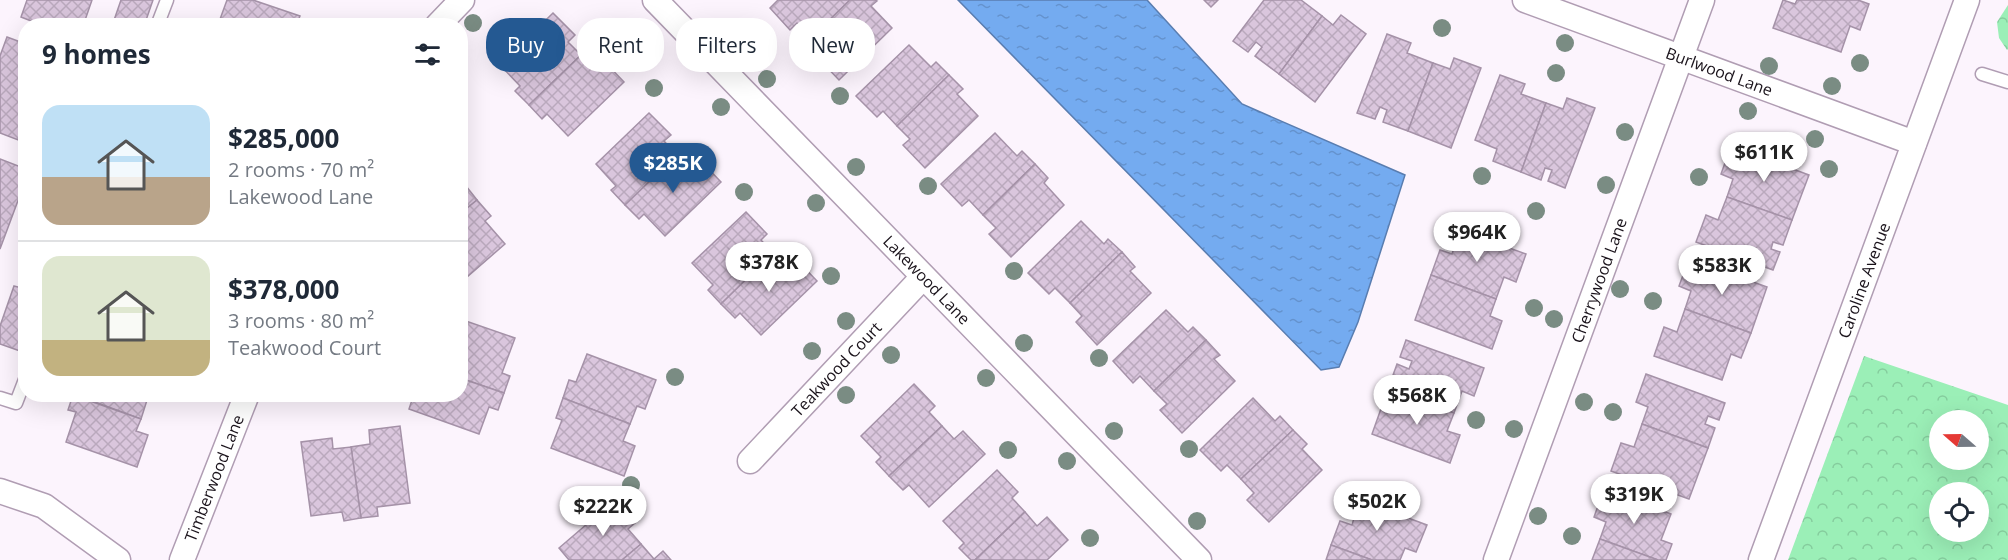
<!DOCTYPE html>
<html lang="en">
<head>
<meta charset="utf-8">
<style>
	:root { --surface:#fff; --page:#f6f6f7; --text:#1f2937; --muted:#747a83; --line:#e0e1e3; --accent:#245992 }
	body { margin:0; font-family:"Open Sans",sans-serif; background:var(--page); color:var(--text); height:100vh; display:flex; flex-direction:column; font-size:22px; white-space:nowrap }
	* { box-sizing:border-box; margin:0 }
	p { font-size:20px; color:var(--muted) }
	.icon { flex:none; width:33px; height:33px; fill:none; stroke:currentColor; stroke-width:2; stroke-linecap:round; stroke-linejoin:round }
	.map { position:relative; flex:1; overflow:hidden }
	.drawer { position:absolute; left:18px; top:18px; width:450px; height:384px; display:flex; flex-direction:column; background:var(--surface); border-radius:24px; box-shadow:0 6px 24px #0002 }
	.drawer>* { flex:none }
	.banner { position:absolute; left:486px; top:18px; width:570px; height:54px; display:flex; gap:12px }
	.needle { width:39px; rotate:290deg }
	.controls { position:absolute; left:1929px; top:410px; display:grid; gap:12px }
	.controls a { display:grid; place-items:center; width:60px; height:60px; border-radius:50%; background:var(--surface); box-shadow:0 6px 24px #0002; font-size:30px }
	.price { position:absolute; translate:-50% -51px; padding:0 14px; border-radius:21px; background:#fff; color:#222; font-size:20px; line-height:39px; filter:drop-shadow(0 2px 3px #0008) }
	.price::after { content:''; position:absolute; left:50%; top:36px; width:18px; height:14px; margin-left:-9px; background:inherit; clip-path:polygon(0 0,100% 0,50% 100%) }
	.price.active { background:var(--accent); color:#fff }
	ul { padding:0; list-style:none }
	li { display:flex; align-items:center; gap:18px; height:150px; padding:0 24px }
	li+li { border-top:2px solid var(--line) }
	li span { display:grid; place-items:center; flex:none; width:168px; height:120px; border-radius:18px; color:#555 }
	li>.icon { margin-inline-start:auto }
	span .icon { width:72px; height:72px; fill:#fffc; stroke-width:1 }
	li b { font-size:26px }
	h2 { display:flex; justify-content:space-between; align-items:center; height:72px; padding:0 24px; font-size:26px }
	.tag { padding:0 21px; border-radius:24px; background:var(--surface); box-shadow:0 6px 24px #0002; font-size:21px; line-height:54px }
	.tag.active { background:var(--accent); color:#fff }
	.map>svg:first-child { display:block }
</style>
</head>
<body>
<div class="map">
<svg width="2008" height="560" viewBox="0 0 2008 560">
	<defs>
		<pattern id="forest-crowns" width="20" height="18" patternUnits="userSpaceOnUse" patternTransform="scale(1.5)"><rect width="20" height="18" fill="#9befb7"/><path d="M2 6a3 3 0 1 1 6 0M12 15a3 3 0 1 1 6 0" fill="none" stroke="#85cc9d"/></pattern>
		<pattern id="water-ripples" width="26" height="14" patternUnits="userSpaceOnUse" patternTransform="scale(1.5)"><rect width="26" height="14" fill="#74abf0"/><path d="M2 4q2-2 4 0t4 0M15 11q2-2 4 0t4 0" fill="none" stroke="#6492cd"/></pattern>
		<pattern id="building-cross-hatch" width="8" height="8" patternUnits="userSpaceOnUse" patternTransform="scale(1.5)"><rect width="8" height="8" fill="#dac6dd"/><path d="M0 0l8 8M0 8l8-8" fill="none" stroke="#baa9bd"/></pattern>
	</defs>
	<rect width="100%" height="100%" fill="#fcf4fd"/>
	<!-- forest -->
	<g fill="url(#forest-crowns)" fill-rule="evenodd">
		<polygon points="2008,5 2008,49 2007,50 1999,38 1997,22"/>
		<path d="M1864 356 2008 405V560H1788ZM1940 420H1978V459H1940ZM1940 492H1978V531H1940Z"/>
	</g>
	<!-- water -->
	<polygon fill="url(#water-ripples)" stroke="#597db0" stroke-width="1.5" points="958,0 1147,0 1242,104 1405,175 1358,322 1339,367 1321,370"/>
	<!-- building -->
	<g fill="url(#building-cross-hatch)" stroke="#a592a8" stroke-width="1.5">
		<polygon points="27,0 92,0 83,26 44,26 21,17"/>
		<polygon points="121,0 153,0 144,26 112,26"/>
		<polygon points="227,0 253,0 300,16 296,26 209,26 211,19 219,22"/>
		<polygon points="778,0 850,0 811,38 797,23 790,30 770,8"/>
		<polygon points="850,0 875,0 877,1 871,6 892,28 839,80 817,57 823,51 811,38"/>
		<polygon points="1204,0 1218,0 1211,7"/>
		<polygon points="1264,0 1301,0 1322,16 1279,74 1255,56 1262,47 1256,42 1248,52 1233,41"/>
		<polygon points="1783,0 1795,4 1797,0 1858,0 1869,4 1860,30 1850,26 1841,52 1773,28"/>
		<polygon points="553,13 575,35 568,42 581,55 529,105 515,91 520,86 500,65"/>
		<polygon points="1341,15 1366,34 1315,102 1279,74 1322,16 1333,25"/>
		<polygon points="1387,34 1411,43 1407,53 1433,63 1408,131 1383,122 1387,110 1380,107 1375,119 1357,113"/>
		<polygon points="7,37 26,44 26,143 0,133 0,56"/>
		<polygon points="909,45 931,67 936,62 949,75 897,126 883,111 877,117 856,96"/>
		<polygon points="581,55 593,68 603,60 624,82 568,136 547,114 542,119 529,105"/>
		<polygon points="1454,58 1481,68 1451,148 1408,131 1433,63 1450,69"/>
		<polygon points="949,75 963,89 957,94 978,116 925,168 903,145 910,139 897,126"/>
		<polygon points="1500,75 1525,84 1521,94 1546,103 1521,172 1493,161 1497,149 1475,140"/>
		<polygon points="1567,98 1595,108 1565,188 1548,181 1552,170 1545,168 1541,180 1521,172 1546,103 1563,109"/>
		<polygon points="649,113 671,135 664,141 677,155 625,205 611,190 616,186 596,164"/>
		<polygon points="995,133 1017,156 1022,151 1035,164 983,215 969,200 962,206 941,184"/>
		<polygon points="1731,146 1809,175 1792,220 1727,197 1733,179 1721,174"/>
		<polygon points="677,155 690,168 699,159 721,182 665,236 644,214 639,219 625,205"/>
		<polygon points="0,159 26,169 26,179 0,249"/>
		<polygon points="1035,164 1048,178 1044,183 1064,205 1011,257 989,234 996,228 983,215"/>
		<polygon points="466,186 477,200 460,214 460,191"/>
		<polygon points="1727,197 1792,220 1783,245 1773,242 1771,249 1780,252 1773,270 1696,242 1706,215 1718,220"/>
		<polygon points="477,200 491,216 485,221 505,244 460,283 460,214"/>
		<polygon points="746,212 767,234 761,240 773,253 721,304 708,290 713,285 692,263"/>
		<polygon points="1081,221 1104,244 1108,239 1122,252 1070,303 1055,288 1049,294 1028,273"/>
		<polygon points="1449,226 1526,254 1516,282 1504,277 1496,299 1431,275 1440,250 1452,254 1454,247 1442,243"/>
		<polygon points="1122,252 1135,267 1130,271 1151,293 1097,345 1076,322 1082,316 1070,303"/>
		<polygon points="773,253 786,267 795,258 817,281 761,335 740,313 735,318 721,304"/>
		<polygon points="1689,259 1767,287 1751,333 1685,309 1691,291 1679,286"/>
		<polygon points="1431,275 1496,299 1490,316 1502,321 1492,349 1415,320"/>
		<polygon points="14,286 26,289 26,346 23,352 0,344 0,326"/>
		<polygon points="1685,309 1751,333 1741,358 1731,354 1722,380 1654,356 1664,327 1677,332"/>
		<polygon points="1166,310 1188,332 1193,327 1206,340 1154,391 1140,376 1133,383 1113,361"/>
		<polygon points="460,319 515,338 502,373 510,376 504,393 460,378"/>
		<polygon points="1206,340 1220,355 1214,359 1235,381 1182,433 1160,410 1167,404 1154,391"/>
		<polygon points="1406,340 1484,368 1474,396 1462,391 1454,413 1388,389 1397,364 1409,369 1412,361 1400,357"/>
		<polygon points="587,354 656,380 645,409 637,406 630,424 563,398 569,380 576,382"/>
		<polygon points="1646,374 1725,403 1719,420 1708,416 1705,424 1715,428 1708,448 1642,424 1648,407 1636,402"/>
		<polygon points="460,378 504,393 498,410 489,407 479,434 409,409 414,394 460,394"/>
		<polygon points="914,384 935,406 929,412 942,426 889,476 876,462 881,457 861,436"/>
		<polygon points="1388,389 1454,413 1447,431 1460,435 1450,463 1372,434"/>
		<polygon points="73,394 161,394 159,401 148,397 141,419"/>
		<polygon points="73,395 141,419 136,431 148,435 137,467 66,442 76,412 68,410"/>
		<polygon points="563,398 630,424 623,441 635,446 624,476 551,448 562,420 556,418"/>
		<polygon points="1253,398 1275,421 1280,416 1293,430 1241,479 1227,465 1221,471 1200,450"/>
		<polygon points="1642,424 1708,448 1689,499 1611,471 1621,443 1634,447"/>
		<polygon points="400,426 410,503 377,507 378,516 361,518 351,447 370,444 369,430"/>
		<polygon points="942,426 954,439 963,431 985,454 929,507 909,485 903,490 889,476"/>
		<polygon points="1293,430 1307,444 1302,449 1322,470 1269,522 1247,500 1254,493 1241,479"/>
		<polygon points="332,438 333,449 351,447 361,518 344,521 342,512 311,516 301,442"/>
		<polygon points="997,470 1018,492 1012,498 1025,512 975,560 971,560 959,548 964,543 943,521"/>
		<polygon points="1604,489 1671,514 1661,540 1672,544 1666,560 1658,560 1600,539 1606,522 1594,517"/>
		<polygon points="1349,496 1427,525 1416,552 1405,548 1400,560 1372,560 1331,545 1340,521 1352,525 1354,518 1343,514"/>
		<polygon points="615,500 635,523 628,529 641,544 622,560 569,560 559,548"/>
		<polygon points="1025,512 1037,526 1047,517 1068,540 1047,560 975,560"/>
		<polygon points="1600,539 1658,560 1592,560"/>
		<polygon points="641,544 654,559 663,551 671,560 622,560"/>
		<polygon points="1331,545 1372,560 1326,560"/>
	</g>
	<g fill="none" stroke-linecap="round" stroke-linejoin="round">
		<!-- service casing -->
		<g stroke="#b09db3" stroke-width="15">
			<g id="service">
				<polyline points="157,26 167,0"/>
				<polyline points="1982,74 2008,82"/>
				<polyline points="0,398 16,403 26,377"/>
			</g>
		</g>
		<!-- minor casing -->
		<g stroke="#b09db3" stroke-width="27">
			<g id="minor">
				<path id="s1" d="M655 0 1199 560"/>
				<path id="s2" d="M1525 0 1914 143"/>
				<polyline points="437,26 462,0"/>
				<path id="s3" d="M750 461 923 277"/>
				<polyline points="0,491 44,506 118,560"/>
				<path id="s4" d="M182 560 247 394"/>
				<path id="s5" d="M1496 560 1702 0"/>
				<path id="s6" d="M1761 560 1967 0"/>
			</g>
		</g>
		<!-- service -->
		<use href="#service" stroke="#fff" stroke-width="12"/>
		<!-- minor -->
		<use href="#minor" stroke="#fff" stroke-width="24"/>
	</g>
	<!-- trees -->
	<g fill="#7a8c83">
		<circle cx="473" cy="23" r="9"/>
		<circle cx="1442" cy="28" r="9"/>
		<circle cx="1565" cy="43" r="9"/>
		<circle cx="1860" cy="63" r="9"/>
		<circle cx="1769" cy="66" r="9"/>
		<circle cx="1556" cy="73" r="9"/>
		<circle cx="767" cy="79" r="9"/>
		<circle cx="1832" cy="86" r="9"/>
		<circle cx="654" cy="88" r="9"/>
		<circle cx="840" cy="96" r="9"/>
		<circle cx="721" cy="107" r="9"/>
		<circle cx="1748" cy="111" r="9"/>
		<circle cx="1625" cy="132" r="9"/>
		<circle cx="1815" cy="139" r="9"/>
		<circle cx="856" cy="167" r="9"/>
		<circle cx="1829" cy="169" r="9"/>
		<circle cx="1482" cy="176" r="9"/>
		<circle cx="1699" cy="177" r="9"/>
		<circle cx="1606" cy="185" r="9"/>
		<circle cx="928" cy="186" r="9"/>
		<circle cx="744" cy="192" r="9"/>
		<circle cx="816" cy="203" r="9"/>
		<circle cx="1536" cy="211" r="9"/>
		<circle cx="1014" cy="271" r="9"/>
		<circle cx="831" cy="276" r="9"/>
		<circle cx="1620" cy="289" r="9"/>
		<circle cx="1653" cy="301" r="9"/>
		<circle cx="1534" cy="308" r="9"/>
		<circle cx="1554" cy="319" r="9"/>
		<circle cx="846" cy="321" r="9"/>
		<circle cx="1024" cy="343" r="9"/>
		<circle cx="812" cy="351" r="9"/>
		<circle cx="891" cy="355" r="9"/>
		<circle cx="1099" cy="358" r="9"/>
		<circle cx="675" cy="377" r="9"/>
		<circle cx="986" cy="378" r="9"/>
		<circle cx="846" cy="395" r="9"/>
		<circle cx="1584" cy="402" r="9"/>
		<circle cx="1613" cy="412" r="9"/>
		<circle cx="1476" cy="420" r="9"/>
		<circle cx="1514" cy="429" r="9"/>
		<circle cx="1114" cy="431" r="9"/>
		<circle cx="1189" cy="449" r="9"/>
		<circle cx="1008" cy="450" r="9"/>
		<circle cx="1067" cy="461" r="9"/>
		<circle cx="631" cy="485" r="9"/>
		<circle cx="1538" cy="516" r="9"/>
		<circle cx="1197" cy="521" r="9"/>
		<circle cx="1572" cy="536" r="9"/>
		<circle cx="1090" cy="538" r="9"/>
	</g>
	<g text-anchor="middle" dominant-baseline="central" stroke-width="4.5" stroke-linejoin="round" paint-order="stroke">
		<!-- street labels -->
		<g font-size="16" fill="#19121a" stroke="#fff">
			<text stroke="none"><textPath href="#s2" startOffset="207">Burlwood Lane</textPath></text>
			<text stroke="none"><textPath href="#s1" startOffset="390">Lakewood Lane</textPath></text>
			<text stroke="none"><textPath href="#s5" startOffset="298">Cherrywood Lane</textPath></text>
			<text stroke="none"><textPath href="#s6" startOffset="298">Caroline Avenue</textPath></text>
			<text stroke="none"><textPath href="#s3" startOffset="126">Teakwood Court</textPath></text>
			<text stroke="none"><textPath href="#s4" startOffset="88">Timberwood Lane</textPath></text>
		</g>
	</g>
</svg>
<div class="controls">
<a><svg class="needle" viewBox="-14 -14 28 28"><path d="M0-13l5 13h-10z" fill="#e53935"/><path d="M0 13l5-13h-10z" fill="#747a83"/></svg></a>
<a><svg class="icon" aria-label="locate" viewBox="0 0 24 24"><circle cx="12" cy="12" r="6"/><path d="M12 2v4M12 18v4M2 12h4M18 12h4"/></svg></a>
</div>
<b class="price" style="left:1764px;top:183px">$611K</b>
<b class="price active" style="left:673px;top:194px">$285K</b>
<b class="price" style="left:1477px;top:263px">$964K</b>
<b class="price" style="left:769px;top:293px">$378K</b>
<b class="price" style="left:1722px;top:296px">$583K</b>
<b class="price" style="left:1417px;top:426px">$568K</b>
<b class="price" style="left:1634px;top:525px">$319K</b>
<b class="price" style="left:1377px;top:532px">$502K</b>
<b class="price" style="left:603px;top:537px">$222K</b>
<div class="banner">
<a class="tag active">Buy</a>
<a class="tag">Rent</a>
<a class="tag">Filters</a>
<a class="tag">New</a>
</div>
<section class="drawer">
<h2>9 homes<svg class="icon" aria-label="filters" viewBox="0 0 24 24"><path d="M4 7h16M4 17h16"/><circle cx="9" cy="7" r="2"/><circle cx="15" cy="17" r="2"/></svg></h2>
<ul>
<li><span style="background:linear-gradient(#bfe0f5 60%,#b9a48a 0)"><svg class="icon" aria-label="home" viewBox="0 0 24 24"><path d="M3 11l9-7 9 7M6 9v11h12V9"/></svg></span><div><b>$285,000</b><p>2 rooms · 70 m²</p><p>Lakewood Lane</p></div></li>
<li><span style="background:linear-gradient(#dfe7d0 70%,#c2b280 0)"><svg class="icon" aria-label="home" viewBox="0 0 24 24"><path d="M3 11l9-7 9 7M6 9v11h12V9"/></svg></span><div><b>$378,000</b><p>3 rooms · 80 m²</p><p>Teakwood Court</p></div></li>
</ul>
</section>
</div>
</body>
</html>
